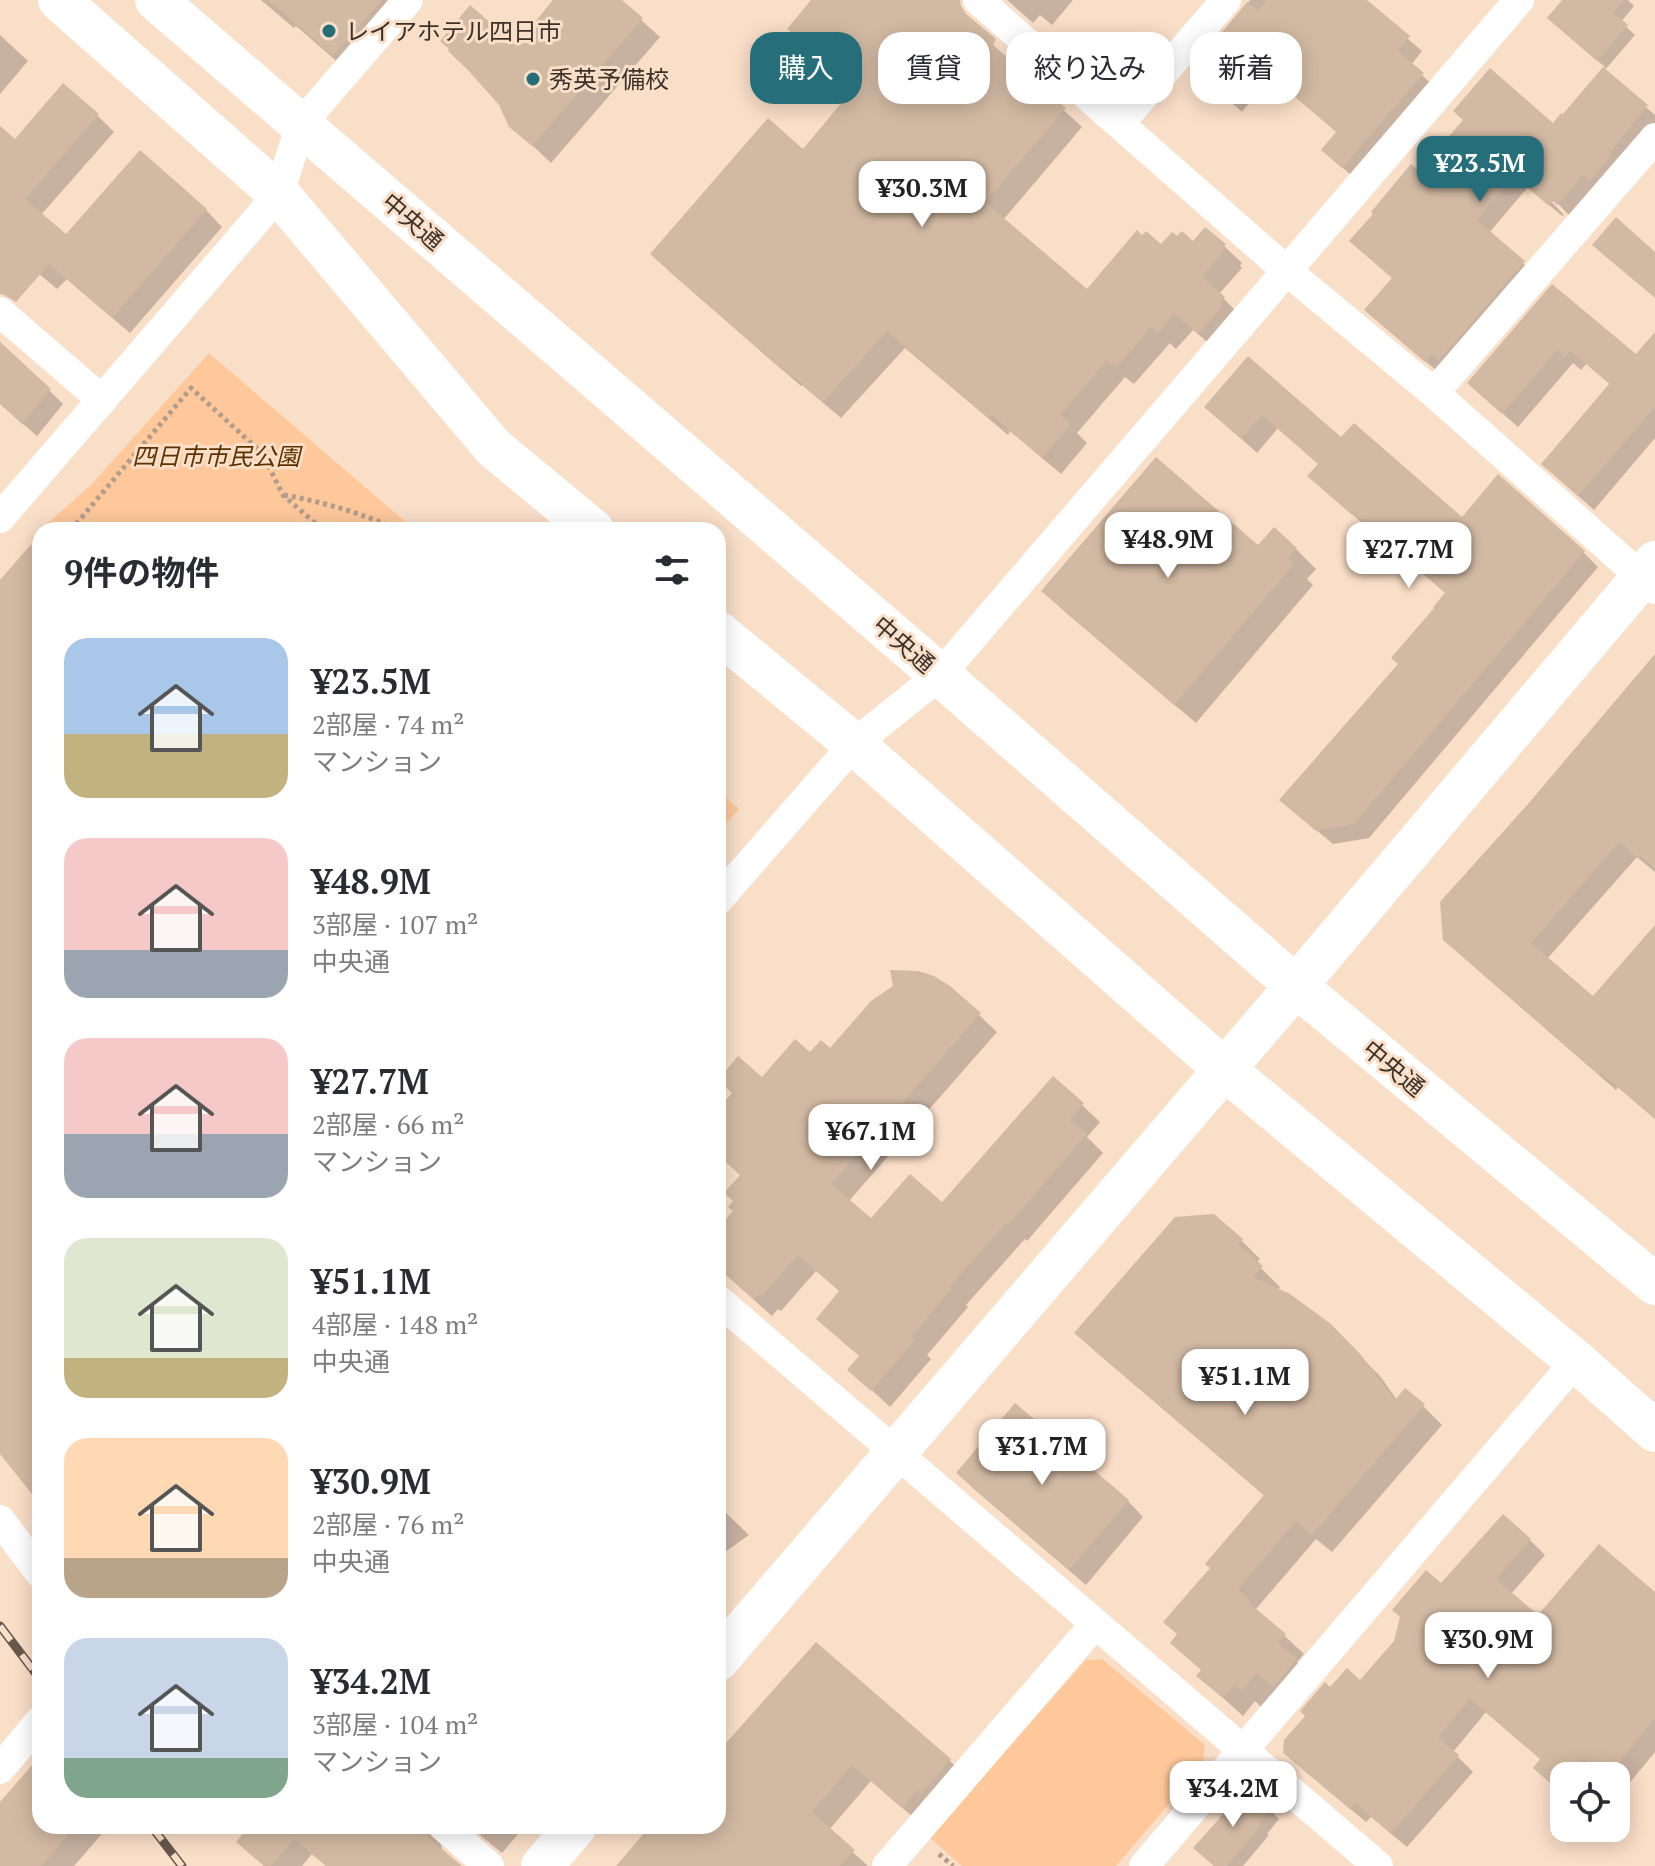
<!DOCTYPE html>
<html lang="ja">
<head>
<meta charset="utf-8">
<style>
	:root { --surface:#fff; --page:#f2f2f3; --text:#2b2b33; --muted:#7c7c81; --accent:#276e7b }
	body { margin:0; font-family:"PT Serif","Noto Sans JP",serif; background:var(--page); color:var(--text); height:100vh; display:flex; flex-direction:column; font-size:30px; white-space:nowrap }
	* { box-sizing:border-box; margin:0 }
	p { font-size:26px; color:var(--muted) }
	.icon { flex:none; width:44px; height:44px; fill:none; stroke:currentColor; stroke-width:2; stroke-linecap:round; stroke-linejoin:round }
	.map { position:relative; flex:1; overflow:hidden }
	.details { position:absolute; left:32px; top:522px; width:694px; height:1312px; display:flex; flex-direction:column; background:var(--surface); border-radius:24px; box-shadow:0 4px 20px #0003 }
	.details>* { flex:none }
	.banner { position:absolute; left:750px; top:32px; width:760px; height:72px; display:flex; gap:16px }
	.fabs { position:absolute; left:1550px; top:1762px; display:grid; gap:16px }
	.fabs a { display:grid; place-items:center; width:80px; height:80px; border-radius:16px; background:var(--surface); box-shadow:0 4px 20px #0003; font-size:40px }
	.price { position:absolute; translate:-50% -68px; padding:0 18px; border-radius:16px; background:#fff; color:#222; font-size:26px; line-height:52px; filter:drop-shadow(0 2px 4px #0008) }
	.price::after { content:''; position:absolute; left:50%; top:48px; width:24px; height:18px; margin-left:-12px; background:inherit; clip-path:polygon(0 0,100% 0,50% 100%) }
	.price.current { background:var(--accent); color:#fff }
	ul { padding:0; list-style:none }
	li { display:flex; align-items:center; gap:24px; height:200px; padding:0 32px }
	li span { display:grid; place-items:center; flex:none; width:224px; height:160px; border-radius:24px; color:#555 }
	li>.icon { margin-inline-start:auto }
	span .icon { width:96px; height:96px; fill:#fffc; stroke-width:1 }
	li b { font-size:34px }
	h2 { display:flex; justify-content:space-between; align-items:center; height:96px; padding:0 32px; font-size:34px }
	.tag { padding:0 28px; border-radius:24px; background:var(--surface); box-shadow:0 4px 20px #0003; font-size:28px; line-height:72px }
	.tag.current { background:var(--accent); color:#fff }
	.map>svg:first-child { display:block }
</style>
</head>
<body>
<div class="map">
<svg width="1655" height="1866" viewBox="0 0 1655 1866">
	<rect width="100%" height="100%" fill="#f9dec8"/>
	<!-- green -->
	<g fill="#fec89b">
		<polygon points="209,353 415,530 40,530 40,546 31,538 91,485"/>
		<polygon points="718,791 739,809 718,833"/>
		<polygon points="1102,1659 1205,1745 1203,1764 1116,1866 962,1866 929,1837 1086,1660"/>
	</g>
	<!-- shadow -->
	<g fill="#0003">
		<polygon points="261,0 423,0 356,78 296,26 294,28"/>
		<polygon points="556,0 619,0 660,37 551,163 511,125 517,48"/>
		<polygon points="814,0 941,0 993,45 1082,127 1003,220 1087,292 1161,247 1193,244 1224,246 1242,263 1240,266 1242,268 1219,294 1241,316 1217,350 1193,330 1176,349 1170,343 1134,384 1125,377 1077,433 1087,443 1061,474 1010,431 1008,435 905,348 841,418 802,385 801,386 670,272 653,254 803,151 856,89 790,29"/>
		<polygon points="1007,0 1073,0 1052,25 1040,15 1033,23"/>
		<polygon points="1250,0 1363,0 1422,51 1411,65 1436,88 1357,180 1337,163 1338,133 1274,78 1267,87 1264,85 1242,112 1211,85 1219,46 1216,43"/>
		<polygon points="1565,0 1628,0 1634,6 1621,22 1635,35 1604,71 1655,115 1655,123 1620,166 1570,216 1551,197 1549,199 1564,215 1562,216 1528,187 1489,233 1535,274 1438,372 1379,322 1394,279 1419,174 1553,125 1563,117 1605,67 1558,27"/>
		<polygon points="0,35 28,61 0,94"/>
		<polygon points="97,115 114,132 41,215 66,237 206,210 222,227 130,333 67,279 57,289 0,241 0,128 16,142"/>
		<polygon points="1552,287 1637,356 1655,335 1655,438 1594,510 1558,478 1611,385 1586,364 1581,370 1573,363 1518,427 1484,397"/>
		<polygon points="0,342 63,404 37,436 0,404"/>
		<polygon points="1248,359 1342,440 1462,519 1583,552 1598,567 1369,838 1333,844 1297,814 1447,594 1368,526 1367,527 1325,491 1320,465 1278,428 1257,453 1207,407"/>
		<polygon points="1259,548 1296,549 1316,569 1307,579 1313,585 1196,723 1064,611 1044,591"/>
		<polygon points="1655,658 1655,872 1637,857 1547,959 1593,999 1655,928 1655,1119 1618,1087 1616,1090 1462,956 1445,939"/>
		<polygon points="949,987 997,1032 848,1202 871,1221 943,1205 1053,1078 1100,1122 1087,1137 1103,1153 1027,1241 1025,1239 966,1305 968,1307 927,1355 931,1359 890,1407 850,1370 861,1357 819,1319 841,1292 816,1271 781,1311 778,1309 772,1316 754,1300 718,1251 718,1231 735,1211 735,1202 742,1176 718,1155 718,1125 762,1080 810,1055 830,1050"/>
		<polygon points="1241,1240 1260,1259 1256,1263 1280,1287 1277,1290 1330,1326 1380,1376 1397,1400 1423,1406 1442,1425 1332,1552 1316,1539 1256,1609 1304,1654 1297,1662 1315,1679 1262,1708 1255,1701 1243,1716 1199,1676 1203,1671 1179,1636 1212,1568 1265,1496 1096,1352 1077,1333"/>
		<polygon points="958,1473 1128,1501 1143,1517 1086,1585 974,1489"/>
		<polygon points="718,1505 749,1535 718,1557"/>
		<polygon points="1530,1540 1545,1555 1511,1594 1539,1618 1655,1594 1655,1752 1622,1792 1616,1786 1616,1776 1604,1776 1600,1773 1597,1776 1564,1776 1564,1795 1551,1783 1542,1760 1486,1712 1453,1752 1473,1772 1407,1847 1371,1817 1366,1822 1301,1768 1330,1690 1360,1682 1442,1586"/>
		<polygon points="718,1755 949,1760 967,1778 921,1824 871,1781 829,1830 868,1866 619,1866 657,1826 718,1826"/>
		<polygon points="40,1759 40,1826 103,1826 106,1829 74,1866 0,1866 0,1812"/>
		<polygon points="1270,1810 1279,1819 1267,1834 1269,1835 1243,1866 1215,1866"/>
		<polygon points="233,1826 452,1826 441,1841 442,1851 459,1866 326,1866 312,1854 302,1866 264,1866 244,1835"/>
		<polygon points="469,1826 525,1826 502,1853"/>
	</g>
	<!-- building -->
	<g fill="#d2b9a3">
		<polygon points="268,0 382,0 333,56"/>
		<polygon points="553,0 622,0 643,18 532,146 509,127 499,105 468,70 448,51 449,49 440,41 470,5 516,45"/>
		<polygon points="811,0 960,0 961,6 966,14 996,39 993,45 1066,108 985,202 1087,289 1137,230 1142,235 1146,231 1161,244 1172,232 1177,236 1182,231 1193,241 1205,227 1226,244 1223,248 1225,249 1202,277 1225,297 1220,303 1223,306 1198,334 1174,314 1158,333 1151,327 1116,368 1107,360 1060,415 1071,424 1042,458 992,415 989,419 887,331 823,402 783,368 782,370 650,254 768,118 803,149 854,88 834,71 835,69 787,29"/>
		<polygon points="1267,0 1367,0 1410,36 1398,51 1424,73 1342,168 1321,150 1336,132 1260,67 1252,76 1250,74 1228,100 1195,72 1217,46 1213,43 1247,2 1258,11"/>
		<polygon points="1562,0 1624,0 1613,13 1628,25 1597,61 1547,18"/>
		<polygon points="1603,67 1648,105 1609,153 1611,155 1590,181 1583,175 1557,205 1553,201 1549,206 1514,176 1477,220 1525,261 1439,360 1432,354 1425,362 1364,310 1392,278 1349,241 1373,214 1371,212 1411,164 1419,171 1463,120 1453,111 1490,68 1553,123 1561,113 1563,114"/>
		<polygon points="63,83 99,114 25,199 66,234 140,150 207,209 112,318 49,264 16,302 4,295 0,294 0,126 15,139"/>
		<polygon points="1616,217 1655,252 1655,298 1592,245"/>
		<polygon points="1552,284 1636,354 1655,332 1655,407 1578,496 1541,464 1610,383 1570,351 1565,357 1557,350 1502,414 1467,383"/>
		<polygon points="0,342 51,389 22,424 0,403"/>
		<polygon points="1248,356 1341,437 1354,423 1462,517 1498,474 1585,551 1354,824 1316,831 1279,800 1398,664 1391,658 1434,608 1433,607 1445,593 1352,512 1351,514 1307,476 1318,464 1262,415 1241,439 1204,407"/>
		<polygon points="1156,457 1258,545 1274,527 1297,548 1288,558 1294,564 1174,705 1041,591"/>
		<polygon points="40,534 40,1504 0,1454 0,580"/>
		<polygon points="1655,654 1655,869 1641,856 1639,859 1619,842 1531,943 1593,996 1655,925 1655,1119 1601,1073 1599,1075 1443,940 1440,902 1528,804"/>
		<polygon points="890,970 918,971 934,976 950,986 981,1013 831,1184 871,1218 910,1174 942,1202 1053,1076 1084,1103 1070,1120 1087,1134 1008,1225 1006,1223 950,1286 952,1288 911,1337 915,1340 871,1391 847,1370 859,1356 816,1319 839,1291 798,1255 762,1296 760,1293 754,1300 718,1268 718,1228 733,1211 728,1207 733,1201 724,1193 740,1175 718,1155 718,1109 732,1093 718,1080 738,1056 762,1077 795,1039 810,1052 821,1040 830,1048 871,1001 893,986"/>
		<polygon points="1214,1214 1243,1239 1238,1244 1263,1266 1253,1277 1290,1294 1331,1324 1361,1355 1395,1400 1405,1388 1425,1404 1312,1535 1296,1521 1238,1589 1251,1601 1249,1603 1286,1634 1278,1643 1297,1659 1273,1687 1257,1673 1242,1691 1235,1684 1223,1698 1196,1676 1201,1670 1170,1643 1177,1634 1163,1622 1210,1568 1205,1564 1264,1495 1074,1333 1175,1217"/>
		<polygon points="1015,1403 1129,1500 1069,1570 956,1473"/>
		<polygon points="1503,1514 1531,1539 1496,1579 1538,1615 1599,1544 1655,1592 1655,1718 1608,1776 1603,1776 1584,1759 1570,1776 1564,1776 1564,1782 1558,1790 1533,1768 1540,1759 1470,1699 1438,1737 1459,1755 1391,1833 1355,1803 1350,1809 1283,1753 1284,1740 1305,1716 1300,1711 1325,1682 1330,1687 1347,1668 1360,1680 1394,1641 1400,1617 1392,1610 1426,1570 1441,1583"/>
		<polygon points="816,1642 951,1759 921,1794 917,1790 902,1808 852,1765 812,1812 855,1850 840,1866 616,1866 650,1826 718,1826 718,1752"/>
		<polygon points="40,1756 40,1826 76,1826 41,1866 0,1866 0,1802"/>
		<polygon points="1244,1785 1272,1808 1259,1823 1261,1825 1227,1866 1214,1866 1193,1848 1226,1811"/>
		<polygon points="249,1826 425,1826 426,1833 431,1840 462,1866 326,1866 295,1839 271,1866 264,1866 236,1842"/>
	</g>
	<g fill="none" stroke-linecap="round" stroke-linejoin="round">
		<!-- path -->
		<g stroke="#b29d8c" stroke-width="5" stroke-dasharray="4 4" stroke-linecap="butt">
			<path d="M284 495C323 502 362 513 398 530"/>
			<polyline points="71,530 191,388 262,453 283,495 323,530"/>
			<polyline points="939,1854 953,1866"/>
		</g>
		<!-- street -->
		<g stroke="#fff" stroke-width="30">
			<polyline points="978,0 1287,271 1434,393 1655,589"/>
			<polyline points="1120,123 1226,0"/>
			<polyline points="0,312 102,400"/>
			<polyline points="1434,393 1655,138"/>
			<polyline points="0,518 279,194 301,124 408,0"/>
			<polyline points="718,900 854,744 940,675 1519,0"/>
			<polyline points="718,1300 1378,1866"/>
			<polyline points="0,1520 40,1573"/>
			<polyline points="0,1769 40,1721"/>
			<polyline points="443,1826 489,1866"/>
			<polyline points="887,1866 1095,1624"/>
			<polyline points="1144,1866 1576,1361"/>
		</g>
		<!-- secondary -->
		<g stroke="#fff" stroke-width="42">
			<polyline points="59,0 279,194 494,448 593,530"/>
			<polyline points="156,0 940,675 1296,986 1655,1284"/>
			<polyline points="718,632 854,744 1224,1069 1576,1361 1655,1431"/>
			<polyline points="718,1660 1296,986 1655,562"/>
			<polyline points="542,1866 576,1826"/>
		</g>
		<!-- rail casing -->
		<g stroke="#66584c" stroke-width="9">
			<g id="rail">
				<polyline points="0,1626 40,1679"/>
				<polyline points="151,1826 182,1866"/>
			</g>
		</g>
		<!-- rail -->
		<use href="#rail" stroke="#f9dec8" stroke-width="6" stroke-dasharray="18" stroke-linecap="butt"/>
	</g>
	<!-- markers -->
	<g fill="#276e7b" stroke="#f9dec8" stroke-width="3">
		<circle cx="329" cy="31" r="8"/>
		<circle cx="533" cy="79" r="8"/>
	</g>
	<g text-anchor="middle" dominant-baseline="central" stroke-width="6" stroke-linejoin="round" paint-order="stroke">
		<!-- poi labels -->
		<g font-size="24" fill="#3c3129" stroke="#f9dec8" text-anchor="start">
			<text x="345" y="31">レイアホテル四日市</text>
			<text x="549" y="79">秀英予備校</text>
		</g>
		<!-- street labels -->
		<g font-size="24" fill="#3c3129" stroke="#f9dec8">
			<text transform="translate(413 221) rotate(41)">中央通</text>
			<text transform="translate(904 644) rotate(41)">中央通</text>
			<text transform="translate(1394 1068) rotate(40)">中央通</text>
		</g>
		<!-- park labels -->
		<g font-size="24" font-style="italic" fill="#5d3200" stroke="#f9dec8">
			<text x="216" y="456">四日市市民公園</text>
		</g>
	</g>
</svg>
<div class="fabs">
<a><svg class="icon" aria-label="locate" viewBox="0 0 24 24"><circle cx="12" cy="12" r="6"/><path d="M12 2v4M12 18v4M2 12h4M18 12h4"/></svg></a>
</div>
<b class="price current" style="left:1480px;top:204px">¥23.5M</b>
<b class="price" style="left:922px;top:229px">¥30.3M</b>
<b class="price" style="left:1168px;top:580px">¥48.9M</b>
<b class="price" style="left:1409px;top:590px">¥27.7M</b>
<b class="price" style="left:871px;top:1172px">¥67.1M</b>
<b class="price" style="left:1245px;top:1417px">¥51.1M</b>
<b class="price" style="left:1042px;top:1487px">¥31.7M</b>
<b class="price" style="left:1488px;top:1680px">¥30.9M</b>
<b class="price" style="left:1233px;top:1829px">¥34.2M</b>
<div class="banner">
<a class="tag current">購入</a>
<a class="tag">賃貸</a>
<a class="tag">絞り込み</a>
<a class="tag">新着</a>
</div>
<section class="details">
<h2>9件の物件<svg class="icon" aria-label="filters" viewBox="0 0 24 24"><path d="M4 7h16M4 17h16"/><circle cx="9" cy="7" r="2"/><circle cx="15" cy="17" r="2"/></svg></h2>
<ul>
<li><span style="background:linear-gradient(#a9c7e8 60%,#c2b280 0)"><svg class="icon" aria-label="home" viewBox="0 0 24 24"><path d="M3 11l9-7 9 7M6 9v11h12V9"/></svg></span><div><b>¥23.5M</b><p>2部屋 · 74 m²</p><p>マンション</p></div></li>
<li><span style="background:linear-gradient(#f6c9c9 70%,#9aa5b1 0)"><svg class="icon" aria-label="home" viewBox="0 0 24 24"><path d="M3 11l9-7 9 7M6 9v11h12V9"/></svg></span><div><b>¥48.9M</b><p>3部屋 · 107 m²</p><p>中央通</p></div></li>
<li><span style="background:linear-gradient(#f6c9c9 60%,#9aa5b1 0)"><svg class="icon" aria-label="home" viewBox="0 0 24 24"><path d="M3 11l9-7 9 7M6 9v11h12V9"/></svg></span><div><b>¥27.7M</b><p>2部屋 · 66 m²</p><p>マンション</p></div></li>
<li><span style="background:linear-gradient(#dfe7d0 75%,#c2b280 0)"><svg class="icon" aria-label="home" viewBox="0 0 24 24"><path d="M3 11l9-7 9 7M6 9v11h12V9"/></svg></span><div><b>¥51.1M</b><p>4部屋 · 148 m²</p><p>中央通</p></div></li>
<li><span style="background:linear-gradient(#ffd9b3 75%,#b9a48a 0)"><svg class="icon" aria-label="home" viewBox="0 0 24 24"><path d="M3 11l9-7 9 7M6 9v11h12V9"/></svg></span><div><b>¥30.9M</b><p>2部屋 · 76 m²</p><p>中央通</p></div></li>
<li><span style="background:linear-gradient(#c9d6e8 75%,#7fa58c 0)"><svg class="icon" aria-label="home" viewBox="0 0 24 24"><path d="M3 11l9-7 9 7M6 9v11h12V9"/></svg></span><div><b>¥34.2M</b><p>3部屋 · 104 m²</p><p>マンション</p></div></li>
</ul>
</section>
</div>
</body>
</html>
